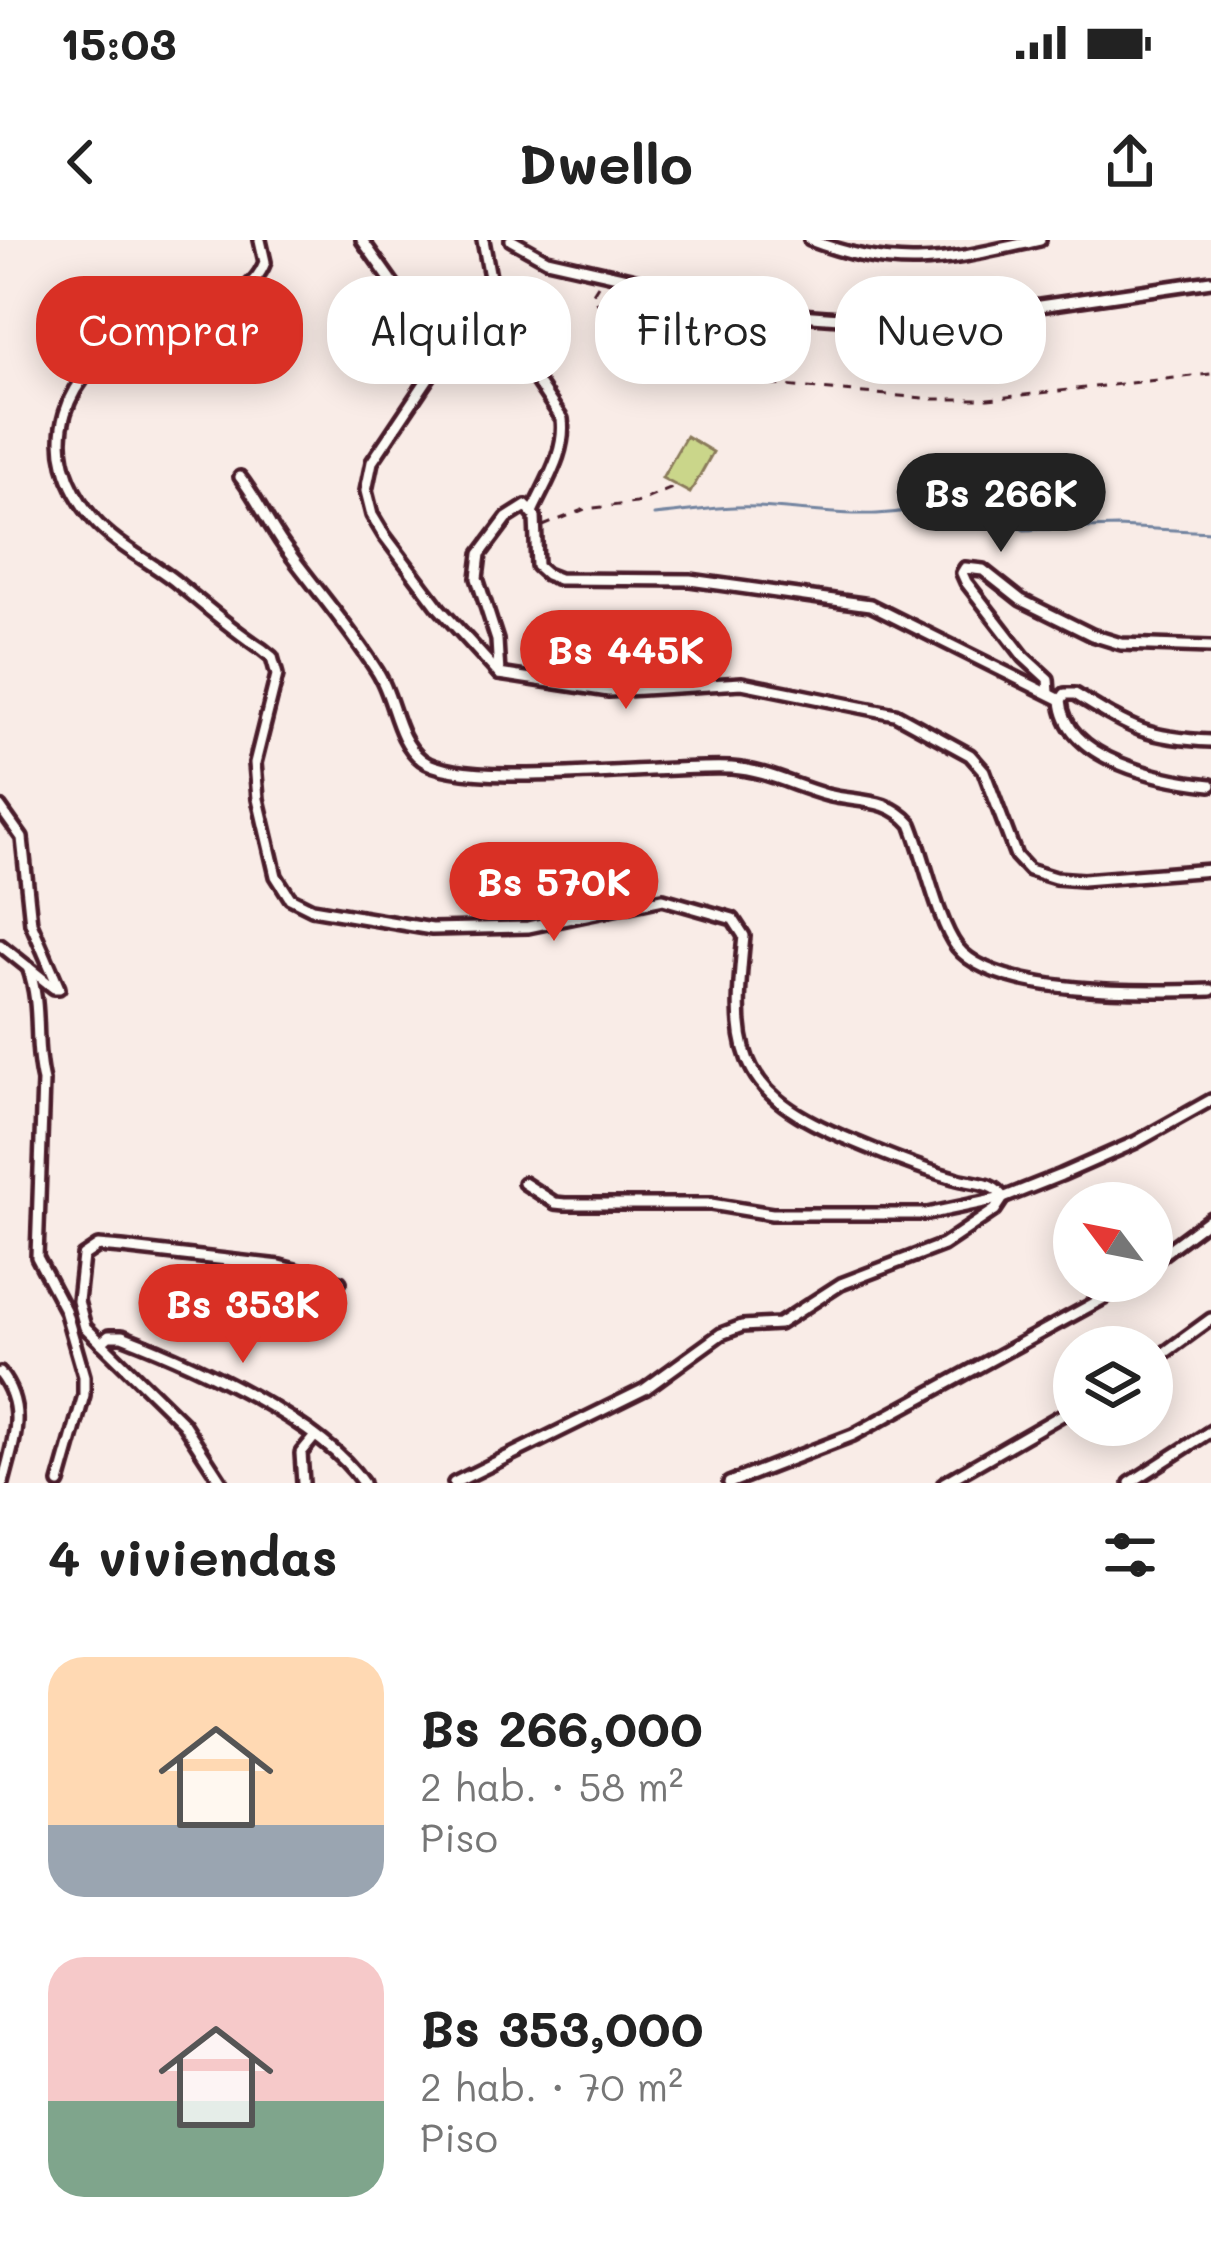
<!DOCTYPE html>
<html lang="es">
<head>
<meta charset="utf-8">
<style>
	:root { --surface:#fff; --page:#f6f6f6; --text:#222; --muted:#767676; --accent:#d93025 }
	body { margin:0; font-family:Mali,sans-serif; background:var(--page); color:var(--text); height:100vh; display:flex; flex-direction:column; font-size:45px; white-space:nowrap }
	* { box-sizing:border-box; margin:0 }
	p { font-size:39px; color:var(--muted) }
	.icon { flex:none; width:66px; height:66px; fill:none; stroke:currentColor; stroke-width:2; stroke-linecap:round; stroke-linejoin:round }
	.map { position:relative; height:1243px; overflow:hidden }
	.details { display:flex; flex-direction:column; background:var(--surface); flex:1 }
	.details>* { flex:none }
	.hud { position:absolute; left:36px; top:36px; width:1140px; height:108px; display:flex; gap:24px }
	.needle { width:78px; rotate:302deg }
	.fabs { position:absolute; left:1053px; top:942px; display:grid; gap:24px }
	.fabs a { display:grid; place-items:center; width:120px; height:120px; border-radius:50%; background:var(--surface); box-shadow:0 6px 30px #0003; font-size:60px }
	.price { position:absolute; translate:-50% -102px; padding:0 27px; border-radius:42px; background:var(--accent); color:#fff; font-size:39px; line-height:78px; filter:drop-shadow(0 3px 6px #0008) }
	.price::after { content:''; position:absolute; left:50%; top:72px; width:36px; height:27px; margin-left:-18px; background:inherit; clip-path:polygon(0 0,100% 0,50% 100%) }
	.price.on { background:#222; color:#fff }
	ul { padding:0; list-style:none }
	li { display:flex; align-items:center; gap:36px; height:300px; padding:0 48px }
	li span { display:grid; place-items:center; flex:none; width:336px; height:240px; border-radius:36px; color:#555 }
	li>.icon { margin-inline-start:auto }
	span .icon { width:144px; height:144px; fill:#fffc; stroke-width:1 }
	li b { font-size:51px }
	h2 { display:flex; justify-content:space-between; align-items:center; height:144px; padding:0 48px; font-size:51px }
	.tag { padding:0 42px; border-radius:48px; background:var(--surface); box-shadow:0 6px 30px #0003; font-size:42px; line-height:108px }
	.tag.on { background:var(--accent); color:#fff }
	.status { display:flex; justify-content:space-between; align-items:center; height:84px; padding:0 60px; background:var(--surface); direction:ltr }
	.status svg { height:33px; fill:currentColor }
	header { display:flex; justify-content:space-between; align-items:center; height:156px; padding:0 48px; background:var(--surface); font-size:54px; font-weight:700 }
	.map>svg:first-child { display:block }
</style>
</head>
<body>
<div class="status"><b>15:03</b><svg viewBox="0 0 49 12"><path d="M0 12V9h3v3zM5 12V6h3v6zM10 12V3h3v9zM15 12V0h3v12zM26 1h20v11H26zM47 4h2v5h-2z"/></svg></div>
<header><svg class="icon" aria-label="back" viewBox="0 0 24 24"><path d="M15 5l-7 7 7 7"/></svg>Dwello<svg class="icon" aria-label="share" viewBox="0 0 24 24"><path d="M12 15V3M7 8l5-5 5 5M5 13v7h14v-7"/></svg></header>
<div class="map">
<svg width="1211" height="1243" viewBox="0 0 1211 1243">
	<rect width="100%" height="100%" fill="#f9ece7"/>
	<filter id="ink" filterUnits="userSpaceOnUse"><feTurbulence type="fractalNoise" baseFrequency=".00833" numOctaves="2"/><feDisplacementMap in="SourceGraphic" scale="24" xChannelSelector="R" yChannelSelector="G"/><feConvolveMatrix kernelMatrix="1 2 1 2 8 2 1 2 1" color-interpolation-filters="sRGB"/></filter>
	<g filter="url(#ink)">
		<!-- pitch -->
		<polygon fill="#cad68a" stroke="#8a7a5a" stroke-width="3" points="686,196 713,212 690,253 662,238"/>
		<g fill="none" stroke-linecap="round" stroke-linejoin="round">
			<!-- stream -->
			<path stroke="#7384a0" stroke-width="3" d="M654 275C688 272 724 265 758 267 830 271 884 285 954 258L1024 290 1117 287 1211 292"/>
			<!-- minor casing -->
			<g stroke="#4a1f2b" stroke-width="18">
				<g id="minor">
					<path d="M260 0 265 22C248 68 181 71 141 91 63 132 32 207 94 280 115 304 149 321 175 341 203 364 231 389 262 409L272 417 277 435 255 523 258 559 276 636 290 658 312 669 432 689 528 687 663 659 733 679 744 696C733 804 732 850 841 896 879 912 915 927 954 938 972 944 994 941 1003 958L995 970 943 1005 841 1044 779 1084 742 1086 721 1094 645 1149 454 1243"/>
					<polyline points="362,0 441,111 439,122 372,222 366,251 372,275 384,295 439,368 499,434 609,451 742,443 895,474 970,515 984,531 1016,616 1029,630 1055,638 1083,640 1211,630"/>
					<path d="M483 0 499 85 562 179C566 212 547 240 533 270"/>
					<polyline points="511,0 547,20 785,74 881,81 951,79 1211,41"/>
					<path d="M810 0C901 35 949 20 1040 0"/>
					<path d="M240 237C256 257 268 284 284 306 314 347 350 388 377 431 395 458 395 499 422 520 463 551 668 524 731 528 766 530 794 546 827 555 859 563 887 557 911 584 924 615 938 683 957 707 997 757 1150 752 1211 750"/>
					<polyline points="499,434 497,400 477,338 480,314 507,278 526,266 535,277 537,326 546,334 559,339 690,340 870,365 1061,460"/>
					<polyline points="1049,453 1048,439 1024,417 966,342 962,333 965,328 983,330 1021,360 1092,395 1121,404 1211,407"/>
					<path d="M1211 501C1145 498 1131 488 1075 454H1065L1061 460C1065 521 1163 540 1211 545"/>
					<polyline points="0,567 22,598 31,683 59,748 54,748 0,705"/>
					<path d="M28 727C43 768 33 801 43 841L37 1017 65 1070 84 1136V1155L59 1243"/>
					<polyline points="524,943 555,963 565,964 711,964 772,974 927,974 1003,958 1061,935 1136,902 1211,860"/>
					<polyline points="1152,1022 1211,978"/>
					<path d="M101 1103 109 1096H122C192 1123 322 1181 363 1243"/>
					<polyline points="1152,1122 1211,1079"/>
					<path d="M0 1133C28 1169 13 1202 3 1243"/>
					<polyline points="222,1243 183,1183 85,1087 78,1061 83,1016 98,1006 122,1008 280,1026 340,1042"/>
					<polyline points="303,1243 301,1213 315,1196"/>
					<polyline points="729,1243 853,1195 1104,1058 1126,1041"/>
					<polyline points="944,1243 1074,1168"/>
					<polyline points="1130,1243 1211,1191"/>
				</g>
			</g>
			<!-- path -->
			<g stroke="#4a1f2b" stroke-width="3" stroke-dasharray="9 9" stroke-linecap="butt">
				<polyline points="598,45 593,53 598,64 611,71 647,75 762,144 934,159 988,159 1211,134"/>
				<polyline points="543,286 585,269 636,263 677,246"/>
			</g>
			<!-- minor -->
			<use href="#minor" stroke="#fdfcf7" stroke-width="9"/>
		</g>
	</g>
</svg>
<div class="fabs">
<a><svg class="needle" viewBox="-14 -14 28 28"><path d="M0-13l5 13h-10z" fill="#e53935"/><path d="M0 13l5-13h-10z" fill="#767676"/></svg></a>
<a><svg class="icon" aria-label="layers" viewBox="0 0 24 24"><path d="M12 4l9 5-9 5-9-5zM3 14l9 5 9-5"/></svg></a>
</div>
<b class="price on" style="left:1001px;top:315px">Bs 266K</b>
<b class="price" style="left:626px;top:472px">Bs 445K</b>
<b class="price" style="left:554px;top:704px">Bs 570K</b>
<b class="price" style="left:243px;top:1126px">Bs 353K</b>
<div class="hud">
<a class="tag on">Comprar</a>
<a class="tag">Alquilar</a>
<a class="tag">Filtros</a>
<a class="tag">Nuevo</a>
</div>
</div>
<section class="details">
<h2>4 viviendas<svg class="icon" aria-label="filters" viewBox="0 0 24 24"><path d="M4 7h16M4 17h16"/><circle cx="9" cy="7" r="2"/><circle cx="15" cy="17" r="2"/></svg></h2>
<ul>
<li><span style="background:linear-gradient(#ffd9b3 70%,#9aa5b1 0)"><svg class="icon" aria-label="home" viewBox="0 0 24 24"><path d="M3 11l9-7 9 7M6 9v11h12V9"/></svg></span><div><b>Bs 266,000</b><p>2 hab. · 58 m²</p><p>Piso</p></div></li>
<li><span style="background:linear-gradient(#f6c9c9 60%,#7fa58c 0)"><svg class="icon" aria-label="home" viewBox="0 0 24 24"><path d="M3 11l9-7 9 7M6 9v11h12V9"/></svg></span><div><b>Bs 353,000</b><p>2 hab. · 70 m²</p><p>Piso</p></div></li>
</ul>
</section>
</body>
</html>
